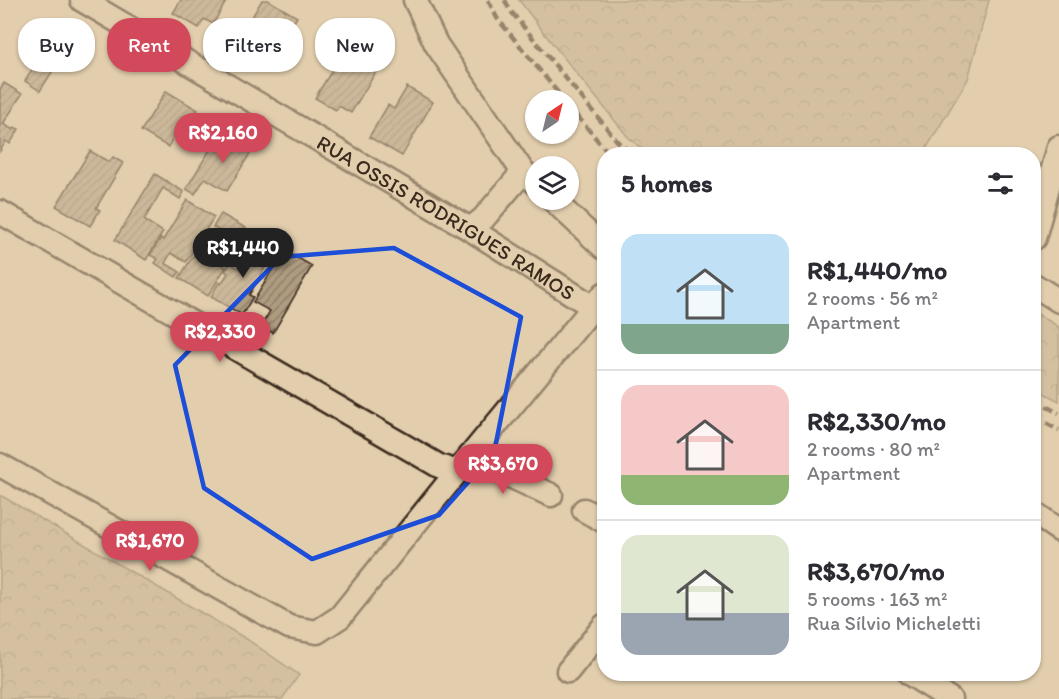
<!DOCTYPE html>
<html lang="en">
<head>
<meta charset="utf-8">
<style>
	:root { --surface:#fff; --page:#f7f7f7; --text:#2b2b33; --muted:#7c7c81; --line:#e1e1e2; --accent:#d1495b }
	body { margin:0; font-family:Itim,sans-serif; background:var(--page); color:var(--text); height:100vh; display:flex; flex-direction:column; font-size:22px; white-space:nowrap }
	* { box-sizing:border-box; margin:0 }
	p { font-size:20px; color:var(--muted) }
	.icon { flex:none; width:33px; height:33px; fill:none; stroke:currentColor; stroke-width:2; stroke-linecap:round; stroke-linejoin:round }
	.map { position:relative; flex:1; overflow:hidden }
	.side { position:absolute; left:597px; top:147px; width:444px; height:534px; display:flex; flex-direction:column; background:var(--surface); border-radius:24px; box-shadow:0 2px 4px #0004 }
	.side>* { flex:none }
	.guide { position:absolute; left:18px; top:18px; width:489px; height:54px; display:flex; gap:12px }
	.needle { width:39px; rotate:35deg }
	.buttons { position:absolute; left:525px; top:90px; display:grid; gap:12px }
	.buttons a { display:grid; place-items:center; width:54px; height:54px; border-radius:50%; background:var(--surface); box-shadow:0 2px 4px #0004; font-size:30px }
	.price { position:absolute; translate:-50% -51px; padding:0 14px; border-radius:21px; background:var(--accent); color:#fff; font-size:20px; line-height:39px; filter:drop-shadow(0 2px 3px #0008) }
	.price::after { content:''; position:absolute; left:50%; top:36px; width:18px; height:14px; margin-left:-9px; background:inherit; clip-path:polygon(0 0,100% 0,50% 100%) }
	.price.selected { background:#222; color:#fff }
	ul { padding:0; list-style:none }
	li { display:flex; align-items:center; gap:18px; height:150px; padding:0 24px }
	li+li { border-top:2px solid var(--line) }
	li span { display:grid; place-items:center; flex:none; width:168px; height:120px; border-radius:18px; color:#555 }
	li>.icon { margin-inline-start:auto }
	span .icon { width:72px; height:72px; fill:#fffc; stroke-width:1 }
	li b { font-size:26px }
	h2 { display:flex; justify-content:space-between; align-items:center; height:72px; padding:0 24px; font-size:26px }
	.chip { padding:0 21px; border-radius:24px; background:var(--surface); box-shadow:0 2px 4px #0004; font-size:21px; line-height:54px }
	.chip.selected { background:var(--accent); color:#fff }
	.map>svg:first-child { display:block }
</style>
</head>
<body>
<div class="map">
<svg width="1059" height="699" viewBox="0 0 1059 699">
	<defs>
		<pattern id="forest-crowns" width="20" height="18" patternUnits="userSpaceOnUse" patternTransform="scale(1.5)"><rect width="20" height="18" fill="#c4b093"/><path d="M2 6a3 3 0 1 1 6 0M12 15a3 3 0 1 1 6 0" fill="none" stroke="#a08f77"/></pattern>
		<pattern id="building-hatch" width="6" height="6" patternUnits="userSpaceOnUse" patternTransform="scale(1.5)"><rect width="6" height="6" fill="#af9b80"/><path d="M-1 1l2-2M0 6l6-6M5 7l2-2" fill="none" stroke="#907f68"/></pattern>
	</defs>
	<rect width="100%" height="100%" fill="#e2cead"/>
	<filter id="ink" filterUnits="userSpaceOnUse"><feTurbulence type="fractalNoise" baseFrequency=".0167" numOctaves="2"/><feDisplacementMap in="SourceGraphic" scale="12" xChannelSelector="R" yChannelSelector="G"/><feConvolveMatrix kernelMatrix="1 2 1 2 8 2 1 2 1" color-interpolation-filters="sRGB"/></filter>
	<g filter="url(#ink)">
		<!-- forest -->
		<g fill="url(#forest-crowns)" stroke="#806d58" stroke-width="1.5">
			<polygon points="519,0 989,0 968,79 923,154 648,154 628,137 544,33"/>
			<polygon points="1034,312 1059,327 1059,401 1034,388"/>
			<polygon points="0,495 248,640 299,675 282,699 0,699"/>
		</g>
		<!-- building -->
		<g fill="url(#building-hatch)" stroke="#3b2a1e" stroke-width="1.5">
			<polygon points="181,0 227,0 213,24 204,19 199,28 173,13"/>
			<polygon points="262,0 268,0 297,17 285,37 276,32 255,67 231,52"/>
			<polygon points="42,18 62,31 59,34 71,42 40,91 25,81 41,56 25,46"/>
			<polygon points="349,42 382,62 351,113 339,106 336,110 315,98"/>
			<polygon points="4,83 22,94 3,124 13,130 14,127 19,129 10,144 6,141 0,151 0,89"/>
			<polygon points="407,87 433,102 402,156 369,137 388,105 394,109"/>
			<polygon points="166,91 198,110 180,140 174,136 168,147 141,131"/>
			<polygon points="238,133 256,144 227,191 205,178 195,194 186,189 214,143 227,151"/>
			<polygon points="90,151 109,162 113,157 123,163 96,208 100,210 90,226 56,206"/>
			<polygon points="155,174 184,192 180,199 163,188 144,220 163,232 146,260 115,240"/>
			<polygon points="187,200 214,217 186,262 171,253 165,263 180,272 176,277 155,263 158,259 150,255 161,238 163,240"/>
			<polygon points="221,214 251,231 245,240 240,237 223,266 226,267 208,296 179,278 197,250 211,259 225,234 213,227"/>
			<polygon points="251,237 275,251 249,295 253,297 242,315 211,297 219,282 221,284 228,273 225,271 230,263 245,272 256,255 244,248"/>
			<polygon points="284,250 312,266 273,333 261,326 270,311 253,302"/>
		</g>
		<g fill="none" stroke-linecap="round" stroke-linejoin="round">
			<!-- minor casing -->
			<g stroke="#3b2a1e" stroke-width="27">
				<g id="minor">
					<path id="s1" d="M82 0 470 229 593 307"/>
					<polyline points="415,0 436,44 523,172 536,183"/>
					<polyline points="553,200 604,248"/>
					<polyline points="0,212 439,466 457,472 484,464 551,495"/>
					<polyline points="470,229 483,219 523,172"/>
					<polyline points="1034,238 1059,147"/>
					<polyline points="1034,285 1059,301"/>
					<polyline points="0,465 289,627 317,632 340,617 457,472 604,294"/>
					<polyline points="584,510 604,521"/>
					<polyline points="1034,513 1059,530"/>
					<polyline points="568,671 604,626"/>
					<polyline points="910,674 950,699"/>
				</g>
			</g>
			<!-- minor -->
			<use href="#minor" stroke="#e2cead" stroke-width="22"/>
			<!-- rail -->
			<g stroke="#3b2a1e" stroke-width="4.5" stroke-dasharray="9 4.5" stroke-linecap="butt">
				<polyline points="488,0 497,18 564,100"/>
				<polyline points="505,0 509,9 618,142 632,154"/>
				<polyline points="568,105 609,154"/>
				<polyline points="1034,400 1059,413"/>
				<polyline points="1034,417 1059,430"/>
			</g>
		</g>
	</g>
	<!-- marked area -->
	<path d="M0 0H1059V699H0ZM394 248 521 317 494 453 439 515 312 559 204 488 175 365 281 257Z" fill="#e2cead" fill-opacity=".55" fill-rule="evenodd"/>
	<path fill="none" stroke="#1d4ed8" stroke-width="4.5" stroke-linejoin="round" d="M394 248 521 317 494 453 439 515 312 559 204 488 175 365 281 257Z"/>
	<g text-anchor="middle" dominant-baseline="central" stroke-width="4.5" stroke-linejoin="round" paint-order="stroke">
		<!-- street labels -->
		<g font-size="21" fill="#3b2a1e" stroke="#e2cead">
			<text stroke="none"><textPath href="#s1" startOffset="424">RUA OSSIS RODRIGUES RAMOS</textPath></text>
		</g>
	</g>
</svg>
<div class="buttons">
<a><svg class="needle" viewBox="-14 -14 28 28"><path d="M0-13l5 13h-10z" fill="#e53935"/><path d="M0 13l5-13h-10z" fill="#7c7c81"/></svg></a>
<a><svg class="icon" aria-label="layers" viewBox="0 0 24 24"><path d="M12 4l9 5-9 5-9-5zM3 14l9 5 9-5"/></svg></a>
</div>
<b class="price" style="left:223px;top:164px">R$2,160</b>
<b class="price selected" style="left:243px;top:279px">R$1,440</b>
<b class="price" style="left:220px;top:363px">R$2,330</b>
<b class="price" style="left:503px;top:495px">R$3,670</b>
<b class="price" style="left:150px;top:572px">R$1,670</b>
<div class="guide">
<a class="chip">Buy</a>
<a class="chip selected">Rent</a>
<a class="chip">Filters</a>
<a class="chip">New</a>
</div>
<section class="side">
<h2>5 homes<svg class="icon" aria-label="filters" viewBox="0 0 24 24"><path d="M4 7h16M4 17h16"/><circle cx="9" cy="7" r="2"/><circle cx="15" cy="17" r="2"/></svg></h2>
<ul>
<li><span style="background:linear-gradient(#bfe0f5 75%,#7fa58c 0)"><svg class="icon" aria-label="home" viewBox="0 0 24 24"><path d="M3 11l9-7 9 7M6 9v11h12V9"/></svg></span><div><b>R$1,440/mo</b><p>2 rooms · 56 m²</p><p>Apartment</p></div></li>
<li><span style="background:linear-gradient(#f6c9c9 75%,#8fb573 0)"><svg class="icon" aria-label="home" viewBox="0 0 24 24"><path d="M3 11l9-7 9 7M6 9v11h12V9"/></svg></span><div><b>R$2,330/mo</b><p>2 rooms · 80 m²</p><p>Apartment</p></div></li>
<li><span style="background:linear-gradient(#dfe7d0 65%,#9aa5b1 0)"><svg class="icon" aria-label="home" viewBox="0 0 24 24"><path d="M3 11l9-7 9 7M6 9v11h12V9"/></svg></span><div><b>R$3,670/mo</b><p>5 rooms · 163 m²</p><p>Rua Sílvio Micheletti</p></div></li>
</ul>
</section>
</div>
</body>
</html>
